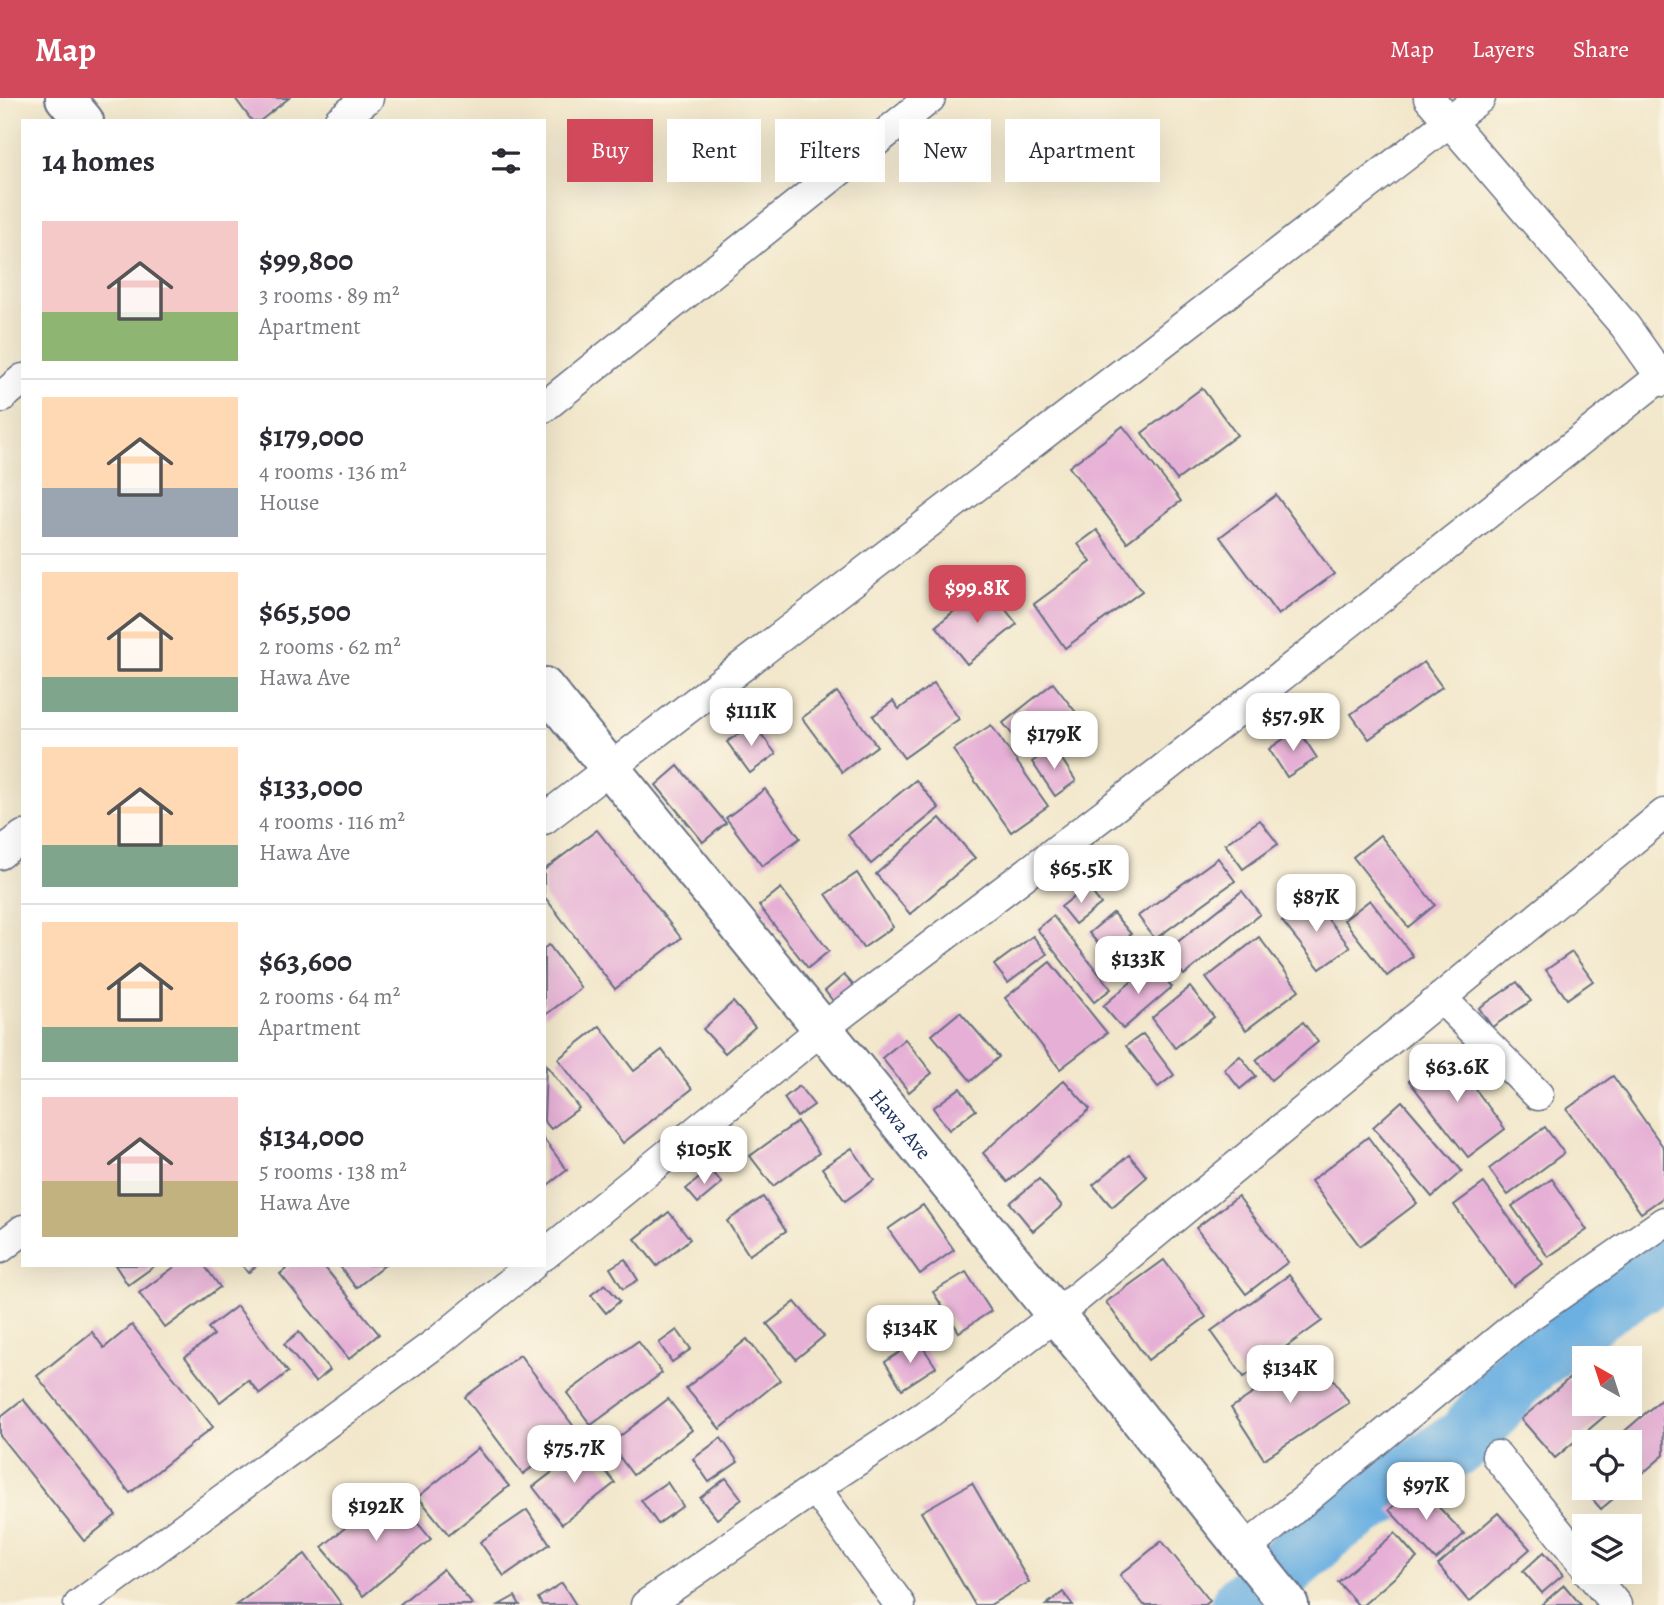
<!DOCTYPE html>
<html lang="en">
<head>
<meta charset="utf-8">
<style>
	:root { --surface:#fff; --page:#f2f2f3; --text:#2b2b33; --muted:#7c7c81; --line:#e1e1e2; --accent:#d1495b }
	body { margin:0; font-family:Alegreya,serif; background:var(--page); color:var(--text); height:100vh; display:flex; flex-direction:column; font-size:26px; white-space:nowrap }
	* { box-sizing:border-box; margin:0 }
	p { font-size:23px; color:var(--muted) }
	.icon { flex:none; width:38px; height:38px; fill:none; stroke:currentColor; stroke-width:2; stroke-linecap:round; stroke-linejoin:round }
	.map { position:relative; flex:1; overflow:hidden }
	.drawer { position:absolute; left:21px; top:21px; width:525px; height:1148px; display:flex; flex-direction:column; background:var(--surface); border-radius:0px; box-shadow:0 7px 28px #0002 }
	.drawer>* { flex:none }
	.banner { position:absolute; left:567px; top:21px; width:665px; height:63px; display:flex; gap:14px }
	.needle { width:46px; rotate:321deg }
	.fabs { position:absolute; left:1572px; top:1248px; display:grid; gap:14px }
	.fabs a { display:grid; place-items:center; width:70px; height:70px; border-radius:0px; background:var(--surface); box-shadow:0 7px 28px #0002; font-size:35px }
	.price { position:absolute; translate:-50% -60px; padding:0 16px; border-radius:14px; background:#fff; color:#222; font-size:23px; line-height:46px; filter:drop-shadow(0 2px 4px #0008) }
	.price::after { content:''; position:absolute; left:50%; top:42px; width:21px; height:16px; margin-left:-10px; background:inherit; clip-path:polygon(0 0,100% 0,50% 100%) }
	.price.active { background:var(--accent); color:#fff }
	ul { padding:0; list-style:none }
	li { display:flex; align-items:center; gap:21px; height:175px; padding:0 21px }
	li+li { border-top:2px solid var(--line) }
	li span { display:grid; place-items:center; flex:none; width:196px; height:140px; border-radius:0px; color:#555 }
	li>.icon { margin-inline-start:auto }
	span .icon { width:84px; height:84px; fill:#fffc; stroke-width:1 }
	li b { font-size:30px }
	h2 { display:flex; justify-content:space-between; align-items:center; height:84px; padding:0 21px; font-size:30px }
	.pill { padding:0 24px; border-radius:0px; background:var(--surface); box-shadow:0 7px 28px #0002; font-size:24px; line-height:63px }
	.pill.active { background:var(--accent); color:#fff }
	header { display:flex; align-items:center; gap:42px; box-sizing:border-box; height:98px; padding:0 35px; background:var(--accent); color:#fff }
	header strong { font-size:33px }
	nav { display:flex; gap:38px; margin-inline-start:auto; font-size:24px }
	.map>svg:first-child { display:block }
</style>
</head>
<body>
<header>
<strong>Map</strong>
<nav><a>Map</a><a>Layers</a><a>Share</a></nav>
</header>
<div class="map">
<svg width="1664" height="1507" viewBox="0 0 1664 1507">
	<rect width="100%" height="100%" fill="#fcf5e5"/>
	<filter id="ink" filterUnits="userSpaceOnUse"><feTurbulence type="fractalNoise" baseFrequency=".0143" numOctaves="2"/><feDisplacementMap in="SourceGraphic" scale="14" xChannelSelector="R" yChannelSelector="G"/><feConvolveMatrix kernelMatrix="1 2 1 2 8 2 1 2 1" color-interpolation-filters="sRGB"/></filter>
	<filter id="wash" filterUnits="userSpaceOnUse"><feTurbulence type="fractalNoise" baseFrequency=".00686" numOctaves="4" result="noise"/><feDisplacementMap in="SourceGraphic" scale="28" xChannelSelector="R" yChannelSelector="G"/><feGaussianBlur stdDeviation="1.57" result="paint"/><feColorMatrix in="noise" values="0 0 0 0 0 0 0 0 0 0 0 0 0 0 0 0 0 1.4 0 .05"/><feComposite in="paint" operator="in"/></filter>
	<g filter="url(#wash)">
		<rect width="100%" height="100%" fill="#f2e7cb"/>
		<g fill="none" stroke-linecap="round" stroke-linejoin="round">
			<!-- river -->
			<polyline stroke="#6cb0e1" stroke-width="63" points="1242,1507 1333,1426 1467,1340 1521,1273 1595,1213 1664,1169"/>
		</g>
		<g id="blocks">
			<!-- building -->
			<g fill="#e6b0d6">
				<polygon points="235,0 289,0 260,23 252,23"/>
				<polygon points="1202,290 1237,337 1177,382 1142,335"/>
				<polygon points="1123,328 1181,403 1127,444 1069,369"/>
				<polygon points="1276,397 1334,476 1278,517 1220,439"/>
				<polygon points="1097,432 1142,493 1065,550 1034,506 1091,464 1078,446"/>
				<polygon points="986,487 1017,526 967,566 936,528"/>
				<polygon points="1424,564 1442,589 1369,641 1351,616"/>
				<polygon points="934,585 959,621 904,660 873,618 893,603 899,611"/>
				<polygon points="1053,585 1078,617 1028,656 1003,625"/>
				<polygon points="837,594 877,648 842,674 802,620"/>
				<polygon points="753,625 776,656 750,675 727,644"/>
				<polygon points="991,627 1048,708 1011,734 953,652"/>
				<polygon points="1298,631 1317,660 1287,679 1269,651"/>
				<polygon points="1054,649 1076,683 1055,698 1032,664"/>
				<polygon points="678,668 726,725 703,744 656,687"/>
				<polygon points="916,682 939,710 871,766 848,737"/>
				<polygon points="765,691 800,740 762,768 726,720"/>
				<polygon points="940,720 975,760 910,816 876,776"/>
				<polygon points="1260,722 1278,746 1243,771 1225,746"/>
				<polygon points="597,732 681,840 615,891 544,798 544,772"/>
				<polygon points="1380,737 1435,807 1408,829 1353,759"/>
				<polygon points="1218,760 1235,783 1155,841 1138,818"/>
				<polygon points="857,775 893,829 863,850 826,796"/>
				<polygon points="1087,788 1101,806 1075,826 1061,809"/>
				<polygon points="781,790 829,853 808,870 759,808"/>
				<polygon points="1242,793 1260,816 1184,877 1165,854"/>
				<polygon points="1311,800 1350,849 1320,871 1282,823"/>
				<polygon points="1370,802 1413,858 1387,878 1344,822"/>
				<polygon points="1113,815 1131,836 1107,856 1089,835"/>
				<polygon points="1053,818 1111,891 1094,904 1037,831"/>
				<polygon points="1033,838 1047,856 1008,885 994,867"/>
				<polygon points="1259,839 1299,892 1246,932 1206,880"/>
				<polygon points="549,847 581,890 544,918 544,850"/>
				<polygon points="1572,854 1593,883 1567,901 1546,872"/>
				<polygon points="1050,864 1107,935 1060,971 1005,900"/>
				<polygon points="1152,866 1172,889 1123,931 1103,908"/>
				<polygon points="844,877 857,891 837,908 825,893"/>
				<polygon points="1517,884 1531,903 1492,929 1479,910"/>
				<polygon points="1190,889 1214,919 1175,950 1152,920"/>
				<polygon points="733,904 755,929 725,955 703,931"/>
				<polygon points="960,914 999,959 971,983 932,937"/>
				<polygon points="1303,924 1318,944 1271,982 1256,962"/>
				<polygon points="600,928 634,973 662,952 692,991 623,1045 558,961"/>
				<polygon points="1143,936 1174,977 1158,989 1126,948"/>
				<polygon points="905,941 932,975 909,994 882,960"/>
				<polygon points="1448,954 1505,1031 1468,1059 1409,983"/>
				<polygon points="1240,958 1256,978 1240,991 1224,971"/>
				<polygon points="546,967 579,1010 551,1031 544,1023"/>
				<polygon points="1613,978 1664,1050 1664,1099 1641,1115 1567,1011"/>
				<polygon points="1064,982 1090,1011 1008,1084 983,1055"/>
				<polygon points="799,988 814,1007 797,1019 784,1000"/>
				<polygon points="960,990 976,1012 949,1032 933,1010"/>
				<polygon points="1402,1003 1462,1073 1432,1099 1373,1029"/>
				<polygon points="797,1024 819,1055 773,1088 750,1058"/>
				<polygon points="1545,1029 1564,1055 1508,1097 1489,1071"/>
				<polygon points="1368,1039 1417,1105 1360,1148 1311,1083"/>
				<polygon points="544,1041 567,1072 544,1090"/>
				<polygon points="852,1050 874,1082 845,1103 822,1070"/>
				<polygon points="1129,1057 1147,1079 1112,1109 1093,1087"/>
				<polygon points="710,1071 722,1085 698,1105 686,1091"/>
				<polygon points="1039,1081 1062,1108 1033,1133 1010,1105"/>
				<polygon points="1552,1081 1587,1132 1548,1159 1512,1108"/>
				<polygon points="1484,1085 1543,1166 1513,1188 1454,1107"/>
				<polygon points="1238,1098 1288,1164 1246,1196 1196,1130"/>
				<polygon points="763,1099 786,1133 749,1157 727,1123"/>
				<polygon points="923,1107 954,1152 920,1176 888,1131"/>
				<polygon points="669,1114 690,1141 657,1168 635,1141"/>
				<polygon points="625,1161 638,1182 623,1191 610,1170"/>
				<polygon points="1164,1162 1206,1219 1148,1262 1106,1204"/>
				<polygon points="115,1167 156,1167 128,1187"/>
				<polygon points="177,1167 204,1167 220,1189 165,1230 139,1195"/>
				<polygon points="242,1167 257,1167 248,1175"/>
				<polygon points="291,1167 323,1167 379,1236 349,1261 280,1176"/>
				<polygon points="339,1167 385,1167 356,1190"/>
				<polygon points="966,1174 991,1213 959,1234 933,1194"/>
				<polygon points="1289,1177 1322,1223 1244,1279 1211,1233"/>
				<polygon points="605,1186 620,1203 606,1215 591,1197"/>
				<polygon points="795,1204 824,1238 796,1261 767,1226"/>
				<polygon points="237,1208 288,1274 260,1296 248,1282 220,1304 185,1259 214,1237 208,1230"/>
				<polygon points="132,1227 213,1329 130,1395 37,1278 92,1234 104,1250"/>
				<polygon points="677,1232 691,1251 672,1264 659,1245"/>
				<polygon points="299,1234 330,1272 315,1284 284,1246"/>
				<polygon points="747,1241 780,1282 720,1331 686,1290"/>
				<polygon points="918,1242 936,1269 902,1291 885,1264"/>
				<polygon points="638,1243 662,1275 591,1327 567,1295"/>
				<polygon points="1315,1254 1349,1305 1264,1361 1231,1310"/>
				<polygon points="520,1257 578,1334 523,1376 465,1299"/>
				<polygon points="1584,1268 1584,1306 1619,1306 1555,1360 1521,1321"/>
				<polygon points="1663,1300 1664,1357 1629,1387 1629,1344 1612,1344"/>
				<polygon points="23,1301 116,1417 84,1443 0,1338 0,1319"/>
				<polygon points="668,1301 692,1332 633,1377 610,1346"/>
				<polygon points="721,1340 738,1364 709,1384 693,1361"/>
				<polygon points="586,1348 615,1385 562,1426 533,1389"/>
				<polygon points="478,1350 509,1388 449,1437 418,1399"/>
				<polygon points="1584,1368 1584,1390 1626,1390 1601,1411 1572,1378"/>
				<polygon points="726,1380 742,1401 717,1421 700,1400"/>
				<polygon points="667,1384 683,1408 658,1426 641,1402"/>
				<polygon points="972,1385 1029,1484 990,1507 975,1507 921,1414"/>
				<polygon points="1417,1386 1464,1436 1436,1462 1389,1412"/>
				<polygon points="390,1392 431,1441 363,1498 322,1449"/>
				<polygon points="527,1412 550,1446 504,1478 480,1444"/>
				<polygon points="1498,1415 1530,1451 1469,1504 1438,1467"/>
				<polygon points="1395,1435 1417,1460 1363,1507 1358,1507 1338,1484"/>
				<polygon points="1162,1443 1210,1503 1205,1507 1144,1507 1120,1477"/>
				<polygon points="1544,1454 1563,1477 1542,1495 1523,1473"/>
				<polygon points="305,1456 342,1507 236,1507"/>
				<polygon points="443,1471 473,1507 399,1507"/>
				<polygon points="562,1485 576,1507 542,1507 538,1500"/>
				<polygon points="1564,1487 1581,1507 1541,1507"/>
				<polygon points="1063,1494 1073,1507 1046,1507"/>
				<polygon points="515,1498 520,1507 499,1507"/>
			</g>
		</g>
	</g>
	<g filter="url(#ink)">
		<use href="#blocks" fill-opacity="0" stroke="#666f84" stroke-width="2"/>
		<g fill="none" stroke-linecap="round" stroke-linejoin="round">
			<!-- minor casing -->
			<g stroke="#666f84" stroke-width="33">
				<g id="minor">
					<polyline points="1429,0 1625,228 1664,283"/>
					<polyline points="339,23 368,0"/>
					<polyline points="0,300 23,281"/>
					<polyline points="544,309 930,0"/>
					<polyline points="544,721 1480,0"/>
					<polyline points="0,756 23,738"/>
					<polyline points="1441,900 1538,997"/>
					<polyline points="0,1150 23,1132"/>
					<polyline points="544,1157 822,931 1161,673 1664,276"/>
					<polyline points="1497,1358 1584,1466"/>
					<polyline points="815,1390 900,1507"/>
					<polyline points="1244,1452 1519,1225 1664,1124"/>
					<polyline points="1589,1474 1616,1507"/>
					<polyline points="79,1507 440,1242 532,1167"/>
					<polyline points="646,1507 815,1390 926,1317 1056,1217 1664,716"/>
				</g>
			</g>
			<!-- tertiary casing -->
			<g stroke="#666f84" stroke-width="42">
				<g id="tertiary">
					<polyline points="65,0 84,23"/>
					<path id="s1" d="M544 589 1056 1217 1289 1507"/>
				</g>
			</g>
			<!-- minor -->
			<use href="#minor" stroke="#fff" stroke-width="30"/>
			<!-- tertiary -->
			<use href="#tertiary" stroke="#fff" stroke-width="38"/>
		</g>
	</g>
	<g text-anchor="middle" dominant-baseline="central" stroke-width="6" stroke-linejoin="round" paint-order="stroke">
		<!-- street labels -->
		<g font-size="21" fill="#1b2f5e" stroke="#fcf5e5">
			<text stroke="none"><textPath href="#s1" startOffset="564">Hawa Ave</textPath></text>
		</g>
	</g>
</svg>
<div class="fabs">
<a><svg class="needle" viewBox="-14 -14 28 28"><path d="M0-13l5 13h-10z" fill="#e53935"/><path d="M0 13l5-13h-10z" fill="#7c7c81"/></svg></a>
<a><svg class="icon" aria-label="locate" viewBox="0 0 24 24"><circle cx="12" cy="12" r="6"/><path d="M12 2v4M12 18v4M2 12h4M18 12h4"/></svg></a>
<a><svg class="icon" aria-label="layers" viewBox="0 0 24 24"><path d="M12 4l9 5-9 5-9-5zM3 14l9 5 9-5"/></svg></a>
</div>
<b class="price active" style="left:977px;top:527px">$99.8K</b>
<b class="price" style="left:751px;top:650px">$111K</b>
<b class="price" style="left:1293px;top:655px">$57.9K</b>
<b class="price" style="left:1054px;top:673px">$179K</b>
<b class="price" style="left:1081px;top:807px">$65.5K</b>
<b class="price" style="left:1316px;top:836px">$87K</b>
<b class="price" style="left:1138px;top:898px">$133K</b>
<b class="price" style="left:1457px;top:1006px">$63.6K</b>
<b class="price" style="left:704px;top:1088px">$105K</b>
<b class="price" style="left:910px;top:1267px">$134K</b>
<b class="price" style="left:1290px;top:1307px">$134K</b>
<b class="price" style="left:574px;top:1387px">$75.7K</b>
<b class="price" style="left:1426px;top:1424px">$97K</b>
<b class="price" style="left:376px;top:1445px">$192K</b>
<div class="banner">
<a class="pill active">Buy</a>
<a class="pill">Rent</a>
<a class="pill">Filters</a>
<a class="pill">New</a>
<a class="pill">Apartment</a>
</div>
<section class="drawer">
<h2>14 homes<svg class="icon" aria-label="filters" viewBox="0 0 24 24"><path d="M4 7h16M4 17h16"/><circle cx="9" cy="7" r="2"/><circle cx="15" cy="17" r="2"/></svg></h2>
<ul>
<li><span style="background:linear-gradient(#f6c9c9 65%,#8fb573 0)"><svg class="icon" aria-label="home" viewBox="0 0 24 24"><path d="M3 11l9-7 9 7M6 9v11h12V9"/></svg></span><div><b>$99,800</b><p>3 rooms · 89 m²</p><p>Apartment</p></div></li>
<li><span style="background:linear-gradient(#ffd9b3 65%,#9aa5b1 0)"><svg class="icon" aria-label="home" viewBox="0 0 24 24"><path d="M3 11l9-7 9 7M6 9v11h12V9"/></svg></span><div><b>$179,000</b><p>4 rooms · 136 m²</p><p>House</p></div></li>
<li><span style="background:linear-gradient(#ffd9b3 75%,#7fa58c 0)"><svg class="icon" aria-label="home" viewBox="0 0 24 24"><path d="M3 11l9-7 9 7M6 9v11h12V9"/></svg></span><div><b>$65,500</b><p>2 rooms · 62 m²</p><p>Hawa Ave</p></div></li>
<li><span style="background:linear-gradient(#ffd9b3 70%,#7fa58c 0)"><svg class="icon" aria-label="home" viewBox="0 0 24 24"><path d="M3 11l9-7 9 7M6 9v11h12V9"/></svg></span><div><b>$133,000</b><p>4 rooms · 116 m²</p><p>Hawa Ave</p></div></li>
<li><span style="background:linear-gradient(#ffd9b3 75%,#7fa58c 0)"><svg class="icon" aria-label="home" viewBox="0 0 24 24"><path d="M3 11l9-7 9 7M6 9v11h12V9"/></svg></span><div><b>$63,600</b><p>2 rooms · 64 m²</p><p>Apartment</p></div></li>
<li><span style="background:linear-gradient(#f6c9c9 60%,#c2b280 0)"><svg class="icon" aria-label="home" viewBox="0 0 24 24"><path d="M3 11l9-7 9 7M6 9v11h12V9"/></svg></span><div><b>$134,000</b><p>5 rooms · 138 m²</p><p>Hawa Ave</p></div></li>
</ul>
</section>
</div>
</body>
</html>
